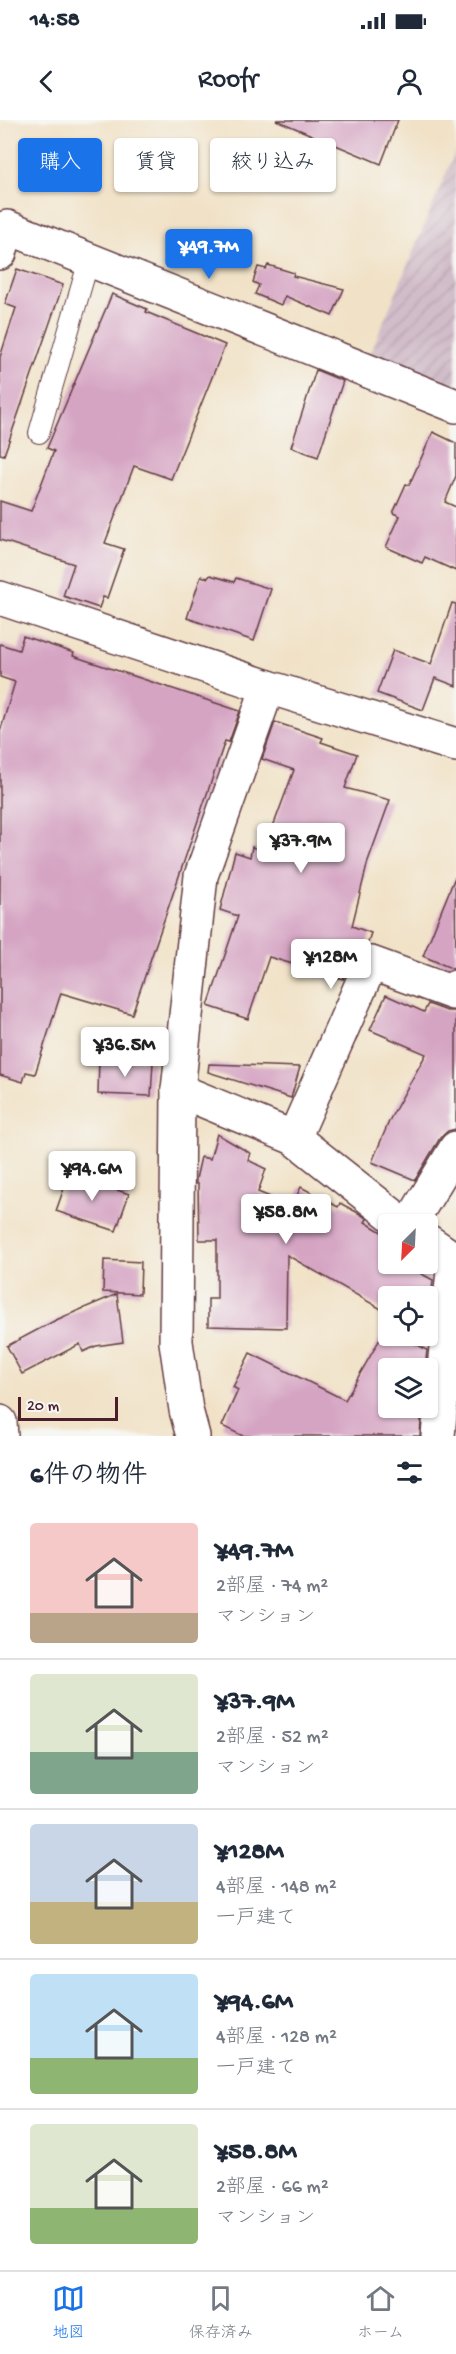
<!DOCTYPE html>
<html lang="ja">
<head>
<meta charset="utf-8">
<style>
	:root { --surface:#fff; --page:#f6f6f7; --text:#1f2937; --muted:#747a83; --line:#e0e1e3; --accent:#1a73e8 }
	body { margin:0; font-family:"Gochi Hand","Klee One",sans-serif; background:var(--page); color:var(--text); height:100vh; display:flex; flex-direction:column; font-size:22px; white-space:nowrap }
	* { box-sizing:border-box; margin:0 }
	p { font-size:20px; color:var(--muted) }
	.icon { flex:none; width:33px; height:33px; fill:none; stroke:currentColor; stroke-width:2; stroke-linecap:round; stroke-linejoin:round }
	.map { position:relative; height:1316px; overflow:hidden }
	.panel { display:flex; flex-direction:column; background:var(--surface); flex:1 }
	.panel>* { flex:none }
	.top-card { position:absolute; left:18px; top:18px; width:420px; height:54px; display:flex; gap:12px }
	.needle { width:39px; rotate:204deg }
	.fabs { position:absolute; left:378px; top:1094px; display:grid; gap:12px }
	.fabs a { display:grid; place-items:center; width:60px; height:60px; border-radius:6px; background:var(--surface); box-shadow:0 2px 4px #0004; font-size:30px }
	.scale { position:absolute; left:18px; bottom:15px; width:100px; box-sizing:border-box; padding-left:6px; border:3px solid #4a1f2b; border-top:0; font-size:16px; line-height:21px; white-space:nowrap; color:#4a1f2b; -webkit-text-stroke:4px #f6f6f2; paint-order:stroke }
	.price { position:absolute; translate:-50% -51px; padding:0 14px; border-radius:6px; background:#fff; color:#222; font-size:20px; line-height:39px; filter:drop-shadow(0 2px 3px #0008) }
	.price::after { content:''; position:absolute; left:50%; top:36px; width:18px; height:14px; margin-left:-9px; background:inherit; clip-path:polygon(0 0,100% 0,50% 100%) }
	.price.selected { background:var(--accent); color:#fff }
	ul { padding:0; list-style:none }
	li { display:flex; align-items:center; gap:18px; height:150px; padding:0 30px }
	li+li { border-top:2px solid var(--line) }
	li span { display:grid; place-items:center; flex:none; width:168px; height:120px; border-radius:6px; color:#555 }
	li>.icon { margin-inline-start:auto }
	span .icon { width:72px; height:72px; fill:#fffc; stroke-width:1 }
	li b { font-size:26px }
	h2 { display:flex; justify-content:space-between; align-items:center; height:72px; padding:0 30px; font-size:26px }
	.pill { padding:0 21px; border-radius:6px; background:var(--surface); box-shadow:0 2px 4px #0004; font-size:21px; line-height:54px }
	.pill.selected { background:var(--accent); color:#fff }
	.status { display:flex; justify-content:space-between; align-items:center; height:42px; padding:0 30px; background:var(--surface); direction:ltr }
	.status svg { height:16px; fill:currentColor }
	header { display:flex; justify-content:space-between; align-items:center; height:78px; padding:0 30px; background:var(--surface); font-size:27px; font-weight:600 }
	.tab-bar { display:flex; justify-content:space-around; align-items:center; height:84px; border-top:2px solid var(--line); background:var(--surface); font-size:16px; color:var(--muted) }
	.tab-bar a { display:grid; justify-items:center; gap:3px }
	.tab-bar .selected { color:var(--accent) }
	.map>svg:first-child { display:block }
</style>
</head>
<body>
<div class="status"><b>14:58</b><svg viewBox="0 0 49 12"><path d="M0 12V9h3v3zM5 12V6h3v6zM10 12V3h3v9zM15 12V0h3v12zM26 1h20v11H26zM47 4h2v5h-2z"/></svg></div>
<header><svg class="icon" aria-label="back" viewBox="0 0 24 24"><path d="M15 5l-7 7 7 7"/></svg>Roofr<svg class="icon" aria-label="person" viewBox="0 0 24 24"><circle cx="12" cy="8" r="4"/><path d="M4 21q1-7 8-7t8 7"/></svg></header>
<div class="map">
<svg width="456" height="1316" viewBox="0 0 456 1316">
	<defs>
		<pattern id="industrial-furrows" width="10" height="10" patternUnits="userSpaceOnUse" patternTransform="scale(1.5)"><rect width="10" height="10" fill="#d1bdc9"/><path d="M-1 1l2-2M0 10L10 0M9 11l2-2" fill="none" stroke="#b5a2ad"/></pattern>
	</defs>
	<rect width="100%" height="100%" fill="#f6f6f2"/>
	<filter id="ink" filterUnits="userSpaceOnUse"><feTurbulence type="fractalNoise" baseFrequency=".0167" numOctaves="2"/><feDisplacementMap in="SourceGraphic" scale="12" xChannelSelector="R" yChannelSelector="G"/><feConvolveMatrix kernelMatrix="1 2 1 2 8 2 1 2 1" color-interpolation-filters="sRGB"/></filter>
	<filter id="wash" filterUnits="userSpaceOnUse"><feTurbulence type="fractalNoise" baseFrequency=".008" numOctaves="4" result="noise"/><feDisplacementMap in="SourceGraphic" scale="24" xChannelSelector="R" yChannelSelector="G"/><feGaussianBlur stdDeviation="1.35" result="paint"/><feColorMatrix in="noise" values="0 0 0 0 0 0 0 0 0 0 0 0 0 0 0 0 0 1.4 0 .05"/><feComposite in="paint" operator="in"/></filter>
	<g filter="url(#wash)">
		<rect width="100%" height="100%" fill="#f1e2c7"/>
		<!-- industrial -->
		<polygon fill="url(#industrial-furrows)" points="456,30 456,271 370,234"/>
		<g id="blocks">
			<!-- building -->
			<g fill="#d5a4c3">
				<polygon points="276,0 398,0 381,44"/>
				<polygon points="268,145 294,153 293,156 344,169 332,196 285,176 281,185 255,174 259,165 253,162 258,147 266,149"/>
				<polygon points="17,149 63,165 4,335 0,334 0,237 16,188 5,184"/>
				<polygon points="112,174 147,189 146,192 225,225 171,359 134,346 105,423 124,429 107,478 103,477 99,488 63,476 74,444 0,420 0,381 31,391 54,331 47,328"/>
				<polygon points="316,250 343,261 318,337 291,327"/>
				<polygon points="433,312 456,323 456,356 445,382 456,387 456,451 425,437 422,443 386,427 400,396 393,393 406,364 409,365"/>
				<polygon points="210,455 234,462 236,458 271,469 254,521 187,498 201,456 208,458"/>
				<polygon points="452,483 456,484 456,566 435,558 423,590 377,573 393,530 431,544"/>
				<polygon points="23,516 74,533 73,536 240,591 229,622 225,621 132,894 61,873 35,954 26,952 23,962 0,955 0,612 15,562 0,557 0,524 19,530"/>
				<polygon points="275,602 323,618 321,622 357,634 345,668 390,680 368,741 352,806 371,813 367,825 359,829 354,835 343,859 269,837 248,899 208,886 238,796 220,790 235,732 250,737 252,727 264,731 294,650 262,639"/>
				<polygon points="455,757 456,848 453,849 423,836"/>
				<polygon points="386,875 424,892 428,884 447,891 456,891 456,1009 448,1011 440,1018 415,1060 372,1042 390,999 426,934 370,910"/>
				<polygon points="99,939 153,942 151,976 98,974"/>
				<polygon points="209,944 300,947 291,978 208,952"/>
				<polygon points="217,1014 250,1033 248,1040 266,1049 258,1072 292,1086 301,1067 338,1087 340,1083 360,1094 367,1099 365,1102 388,1116 388,1143 401,1143 433,1160 430,1193 428,1198 428,1176 388,1176 388,1193 287,1135 286,1208 208,1206 208,1179 217,1179 217,1120 199,1120 198,1064 196,1064 196,1059 201,1037 210,1039"/>
				<polygon points="69,1054 129,1074 116,1111 56,1091"/>
				<polygon points="104,1140 141,1142 140,1174 103,1172"/>
				<polygon points="117,1174 123,1222 96,1226 83,1232 80,1224 22,1254 7,1226 56,1200"/>
				<polygon points="388,1205 388,1215 418,1215 414,1223 427,1230 425,1248 388,1248 388,1287 422,1287 420,1316 243,1316 222,1306 238,1270 233,1267 250,1233 345,1280"/>
			</g>
		</g>
	</g>
	<g filter="url(#ink)">
		<use href="#blocks" fill-opacity="0" stroke="#633c42" stroke-width="1.5"/>
		<g fill="none" stroke-linecap="round" stroke-linejoin="round">
			<!-- service casing -->
			<g stroke="#633c42" stroke-width="22">
				<polyline id="service" points="39,313 89,140"/>
			</g>
			<!-- minor casing -->
			<g stroke="#633c42" stroke-width="36">
				<g id="minor">
					<polyline points="0,133 7,107 456,286"/>
					<polyline points="268,567 201,756 178,970 294,1018 403,1104"/>
					<polyline points="294,1018 371,843 453,873 456,867"/>
					<polyline points="410,1104 456,1028"/>
					<polyline points="428,1121 454,1139 438,1316"/>
					<polyline points="0,1302 1,1316"/>
				</g>
			</g>
			<!-- tertiary casing -->
			<g stroke="#633c42" stroke-width="36">
				<g id="tertiary">
					<polyline points="0,478 268,567 456,625"/>
					<polyline points="178,970 176,1222 186,1290 193,1316"/>
				</g>
			</g>
			<!-- service -->
			<use href="#service" stroke="#fff" stroke-width="20"/>
			<!-- minor -->
			<use href="#minor" stroke="#fff" stroke-width="33"/>
			<!-- tertiary -->
			<use href="#tertiary" stroke="#fff" stroke-width="33"/>
		</g>
	</g>
</svg>
<div class="fabs">
<a><svg class="needle" viewBox="-14 -14 28 28"><path d="M0-13l5 13h-10z" fill="#e53935"/><path d="M0 13l5-13h-10z" fill="#747a83"/></svg></a>
<a><svg class="icon" aria-label="locate" viewBox="0 0 24 24"><circle cx="12" cy="12" r="6"/><path d="M12 2v4M12 18v4M2 12h4M18 12h4"/></svg></a>
<a><svg class="icon" aria-label="layers" viewBox="0 0 24 24"><path d="M12 4l9 5-9 5-9-5zM3 14l9 5 9-5"/></svg></a>
</div>
<div class="scale">20 m</div>
<b class="price selected" style="left:209px;top:160px">¥49.7M</b>
<b class="price" style="left:301px;top:754px">¥37.9M</b>
<b class="price" style="left:331px;top:870px">¥128M</b>
<b class="price" style="left:125px;top:958px">¥36.5M</b>
<b class="price" style="left:92px;top:1082px">¥94.6M</b>
<b class="price" style="left:286px;top:1125px">¥58.8M</b>
<div class="top-card">
<a class="pill selected">購入</a>
<a class="pill">賃貸</a>
<a class="pill">絞り込み</a>
</div>
</div>
<section class="panel">
<h2>6件の物件<svg class="icon" aria-label="filters" viewBox="0 0 24 24"><path d="M4 7h16M4 17h16"/><circle cx="9" cy="7" r="2"/><circle cx="15" cy="17" r="2"/></svg></h2>
<ul>
<li><span style="background:linear-gradient(#f6c9c9 75%,#b9a48a 0)"><svg class="icon" aria-label="home" viewBox="0 0 24 24"><path d="M3 11l9-7 9 7M6 9v11h12V9"/></svg></span><div><b>¥49.7M</b><p>2部屋 · 74 m²</p><p>マンション</p></div></li>
<li><span style="background:linear-gradient(#dfe7d0 65%,#7fa58c 0)"><svg class="icon" aria-label="home" viewBox="0 0 24 24"><path d="M3 11l9-7 9 7M6 9v11h12V9"/></svg></span><div><b>¥37.9M</b><p>2部屋 · 52 m²</p><p>マンション</p></div></li>
<li><span style="background:linear-gradient(#c9d6e8 65%,#c2b280 0)"><svg class="icon" aria-label="home" viewBox="0 0 24 24"><path d="M3 11l9-7 9 7M6 9v11h12V9"/></svg></span><div><b>¥128M</b><p>4部屋 · 148 m²</p><p>一戸建て</p></div></li>
<li><span style="background:linear-gradient(#bfe0f5 70%,#8fb573 0)"><svg class="icon" aria-label="home" viewBox="0 0 24 24"><path d="M3 11l9-7 9 7M6 9v11h12V9"/></svg></span><div><b>¥94.6M</b><p>4部屋 · 128 m²</p><p>一戸建て</p></div></li>
<li><span style="background:linear-gradient(#dfe7d0 70%,#8fb573 0)"><svg class="icon" aria-label="home" viewBox="0 0 24 24"><path d="M3 11l9-7 9 7M6 9v11h12V9"/></svg></span><div><b>¥58.8M</b><p>2部屋 · 66 m²</p><p>マンション</p></div></li>
</ul>
</section>
<nav class="tab-bar">
<a class="selected"><svg class="icon" aria-label="map" viewBox="0 0 24 24"><path d="M3 6l6-2 6 2 6-2v14l-6 2-6-2-6 2zM9 4v14M15 6v14"/></svg>地図</a>
<a><svg class="icon" aria-label="saved" viewBox="0 0 24 24"><path d="M7 4h10v16l-5-4-5 4z"/></svg>保存済み</a>
<a><svg class="icon" aria-label="home" viewBox="0 0 24 24"><path d="M3 11l9-7 9 7M6 9v11h12V9"/></svg>ホーム</a>
</nav>
</body>
</html>
